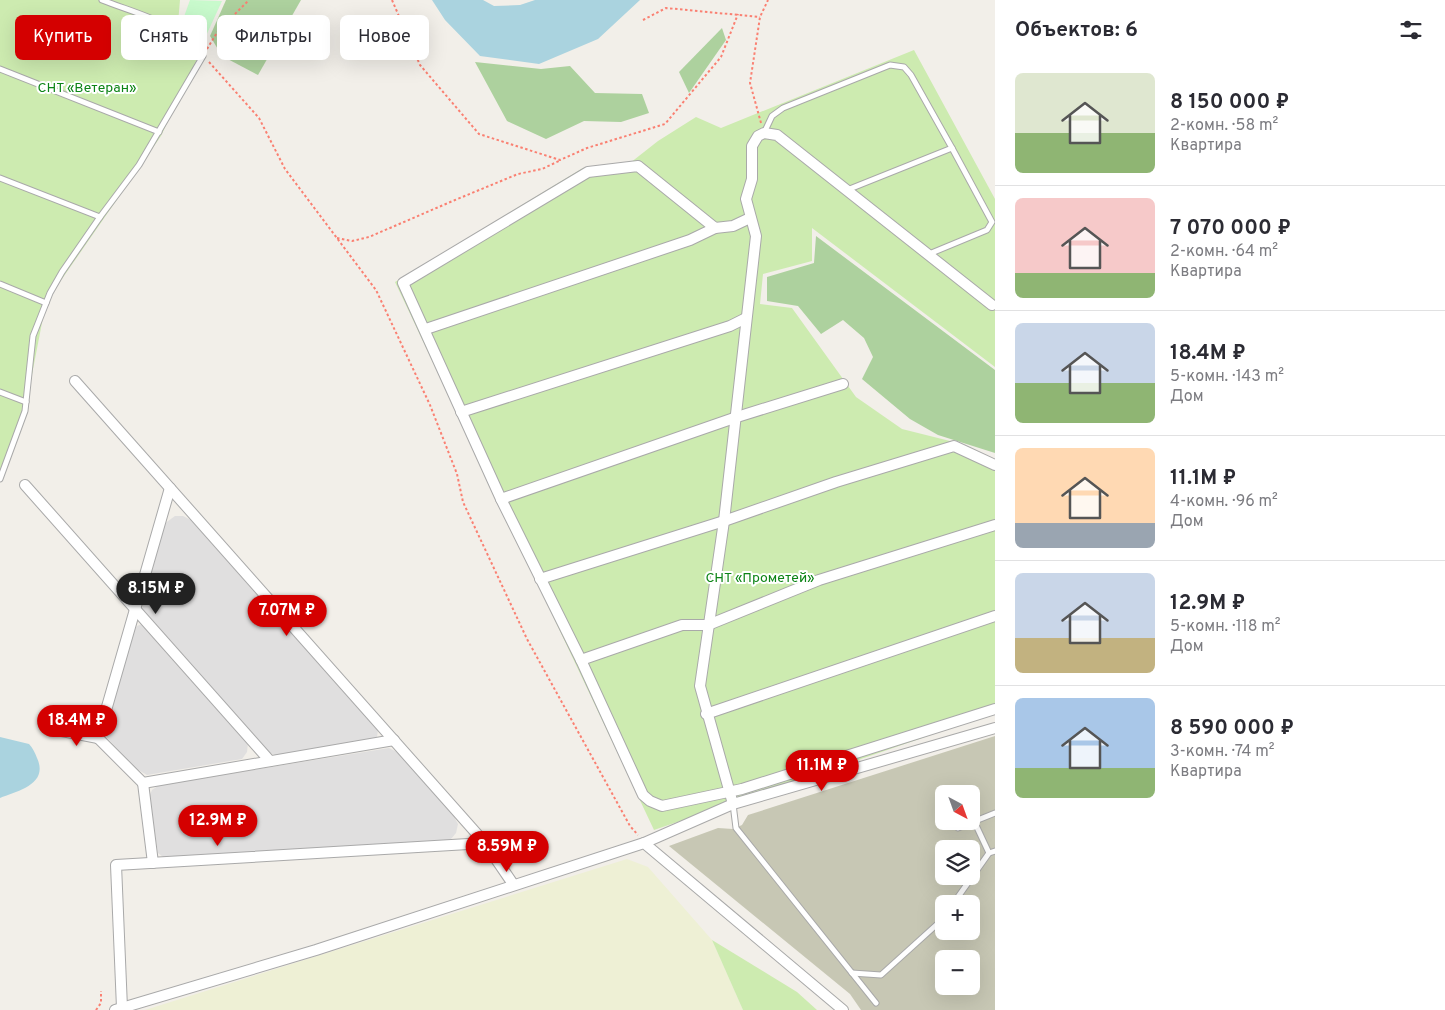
<!DOCTYPE html>
<html lang="ru">
<head>
<meta charset="utf-8">
<style>
	:root { --surface:#fff; --page:#f7f7f7; --text:#2b2b33; --muted:#7c7c81; --line:#e1e1e2; --accent:#d40000 }
	body { margin:0; font-family:Overpass,sans-serif; background:var(--page); color:var(--text); height:100vh; display:flex; flex-direction:column; font-size:19px; white-space:nowrap }
	* { box-sizing:border-box; margin:0 }
	p { font-size:16px; color:var(--muted) }
	.icon { flex:none; width:28px; height:28px; fill:none; stroke:currentColor; stroke-width:2; stroke-linecap:round; stroke-linejoin:round }
	.map { position:relative; flex:1; overflow:hidden }
	.panel { display:flex; flex-direction:column; background:var(--surface); width:450px }
	.panel>* { flex:none }
	.top-card { position:absolute; left:15px; top:15px; width:475px; height:45px; display:flex; gap:10px }
	.needle { width:32px; rotate:139deg }
	.buttons { position:absolute; left:935px; top:785px; display:grid; gap:10px }
	.buttons a { display:grid; place-items:center; width:45px; height:45px; border-radius:8px; background:var(--surface); box-shadow:0 5px 20px #0002; font-size:25px }
	.price { position:absolute; translate:-50% -42px; padding:0 11px; border-radius:18px; background:var(--accent); color:#fff; font-size:16px; line-height:32px; filter:drop-shadow(0 1px 2px #0008) }
	.price::after { content:''; position:absolute; left:50%; top:30px; width:15px; height:11px; margin-left:-8px; background:inherit; clip-path:polygon(0 0,100% 0,50% 100%) }
	.price.on { background:#222; color:#fff }
	ul { padding:0; list-style:none }
	li { display:flex; align-items:center; gap:15px; height:125px; padding:0 20px }
	li+li { border-top:1px solid var(--line) }
	li span { display:grid; place-items:center; flex:none; width:140px; height:100px; border-radius:8px; color:#555 }
	li>.icon { margin-inline-start:auto }
	span .icon { width:60px; height:60px; fill:#fffc; stroke-width:1 }
	li b { font-size:21px }
	h2 { display:flex; justify-content:space-between; align-items:center; height:60px; padding:0 20px; font-size:21px }
	.chip { padding:0 18px; border-radius:8px; background:var(--surface); box-shadow:0 5px 20px #0002; font-size:18px; line-height:45px }
	.chip.on { background:var(--accent); color:#fff }
	main { display:flex; flex:1; min-height:0 }
	.map>svg:first-child { display:block }
</style>
</head>
<body>
<main>
<div class="map">
<svg width="995" height="1010" viewBox="0 0 995 1010">
	<rect width="100%" height="100%" fill="#f2efe9"/>
	<!-- residential -->
	<g fill="#e0dfdf">
		<polygon points="175,516 183,516 191,520 375,726 378,730 377,737 373,740 278,756 270,753 142,609 164,524"/>
		<polygon points="142,624 248,743 247,752 242,759 147,775 135,768 109,740 105,734 106,727 133,633 137,626"/>
		<polygon points="389,748 397,752 453,815 458,824 456,833 451,839 448,841 163,857 158,853 149,797 152,790 159,785"/>
	</g>
	<!-- construction -->
	<path fill="#c7c7b4" fill-rule="evenodd" d="M995 736V1010H861L850 994 669 846 718 828 733 829 742 825 748 815ZM944 794H971V821H944ZM944 849H971V876H944ZM944 904H971V931H944ZM944 959H971V986H944Z"/>
	<!-- farmland -->
	<polygon fill="#eef0d5" points="627,859 648,867 712,940 743,1010 145,1010"/>
	<!-- grass -->
	<g fill="#cdebb0">
		<polygon points="0,0 180,0 178,23 203,46 161,136 46,302 23,421 0,469"/>
		<polygon points="914,50 995,199 995,367 812,228 812,261 763,274 760,304 792,308 856,397 902,429 954,442 995,461 995,713 654,830 395,282 583,168 630,163 658,141 696,117 721,128"/>
		<polygon points="712,940 797,992 817,1010 743,1010"/>
	</g>
	<!-- forest -->
	<g fill="#add19e">
		<polygon points="226,0 301,0 258,75 222,56 210,36"/>
		<polygon points="722,28 726,40 689,93 679,72"/>
		<polygon points="475,62 541,69 570,66 595,93 642,94 649,113 621,122 584,121 546,139 507,121"/>
		<polygon points="816,236 995,370 995,453 938,435 910,419 862,379 873,357 864,338 843,320 821,334 798,306 767,301 767,277 814,263"/>
	</g>
	<!-- park -->
	<polygon fill="#c8facc" points="190,0 222,1 205,38 181,25"/>
	<!-- water -->
	<g fill="#aad3df">
		<polygon points="432,0 483,0 494,6 520,5 535,0 640,0 598,39 539,64 480,56 445,20"/>
		<path d="M0 737 29 744C33 748 35 753 37 758 49 784 18 791 0 798Z"/>
	</g>
	<g fill="none" stroke-linecap="round" stroke-linejoin="round">
		<!-- service casing -->
		<g stroke="#a9a9a9" stroke-width="7">
			<g id="service">
				<polyline points="0,69 159,132"/>
				<polyline points="764,133 772,116 783,108 890,65 904,67 911,75 952,148 847,190"/>
				<polyline points="0,178 100,217"/>
				<polyline points="929,254 987,230 992,222 952,148"/>
				<polyline points="0,284 46,303"/>
				<polyline points="0,392 26,402"/>
				<path d="M0 479 25 411 33 336 50 293 62 272 100 217 139 165 203 56C181 23 137 14 102 0"/>
				<polyline points="733,804 736,828 876,1003"/>
				<polyline points="974,821 989,853"/>
				<polyline points="958,828 995,813"/>
				<polyline points="953,904 989,853 995,851"/>
				<polyline points="852,973 881,975 944,918"/>
			</g>
		</g>
		<!-- minor casing -->
		<g stroke="#a9a9a9" stroke-width="12">
			<g id="minor">
				<polyline points="426,329 690,240 715,228"/>
				<polyline points="75,381 485,843 513,884"/>
				<polyline points="461,412 730,326 746,318"/>
				<polyline points="25,485 270,761"/>
				<polyline points="170,488 98,738 143,783 394,740"/>
				<polyline points="501,499 737,417 843,384"/>
				<polyline points="995,525 819,580 708,625 682,625 581,660 643,795 650,801 662,806 742,789 995,709"/>
				<polyline points="540,579 724,521 836,482 954,446 995,465"/>
				<polyline points="581,660 501,499 403,283 588,172 638,166 715,228 733,226 750,218"/>
				<polyline points="706,714 995,616"/>
				<polyline points="62,731 98,738"/>
				<polyline points="143,783 153,863"/>
				<polyline points="733,804 700,686 724,521 756,236 746,199 752,179 752,146 758,136 764,133 777,135 992,305"/>
				<polyline points="644,843 733,804 995,728"/>
				<polyline points="122,1008 116,865 485,843"/>
				<polyline points="115,1010 316,950 644,843 843,1010"/>
			</g>
		</g>
		<!-- path -->
		<g stroke="#fa8072" stroke-width="2" stroke-dasharray="2.5 2.5" stroke-linecap="butt">
			<polyline points="392,0 420,65 479,134 560,160 587,148 665,124 721,57 738,14"/>
			<polyline points="643,20 666,8 760,17"/>
			<polyline points="207,49 218,31 249,0"/>
			<polyline points="209,62 259,118 285,169 376,290 430,405 457,474 463,502 527,639 630,826 638,835"/>
			<polyline points="761,123 750,83 760,17 768,0"/>
			<polyline points="337,238 352,241 369,237 455,200 518,174 542,169 559,161"/>
			<polyline points="96,1010 101,1003 101,991"/>
		</g>
		<!-- service -->
		<use href="#service" stroke="#fff" stroke-width="5"/>
		<!-- minor -->
		<use href="#minor" stroke="#fff" stroke-width="10"/>
	</g>
	<g text-anchor="middle" dominant-baseline="central" stroke-width="4" stroke-linejoin="round" paint-order="stroke">
		<!-- park labels -->
		<g font-size="14" fill="#0c8416" stroke="#fff">
			<text x="87" y="88">СНТ «Ветеран»</text>
			<text x="760" y="578">СНТ «Прометей»</text>
		</g>
	</g>
</svg>
<div class="buttons">
<a><svg class="needle" viewBox="-14 -14 28 28"><path d="M0-13l5 13h-10z" fill="#e53935"/><path d="M0 13l5-13h-10z" fill="#7c7c81"/></svg></a>
<a><svg class="icon" aria-label="layers" viewBox="0 0 24 24"><path d="M12 4l9 5-9 5-9-5zM3 14l9 5 9-5"/></svg></a>
<a>+</a>
<a>−</a>
</div>
<b class="price on" style="left:156px;top:615px">8.15M ₽</b>
<b class="price" style="left:287px;top:637px">7.07M ₽</b>
<b class="price" style="left:77px;top:747px">18.4M ₽</b>
<b class="price" style="left:822px;top:792px">11.1M ₽</b>
<b class="price" style="left:218px;top:847px">12.9M ₽</b>
<b class="price" style="left:507px;top:873px">8.59M ₽</b>
<div class="top-card">
<a class="chip on">Купить</a>
<a class="chip">Снять</a>
<a class="chip">Фильтры</a>
<a class="chip">Новое</a>
</div>
</div>
<section class="panel">
<h2>Объектов: 6<svg class="icon" aria-label="filters" viewBox="0 0 24 24"><path d="M4 7h16M4 17h16"/><circle cx="9" cy="7" r="2"/><circle cx="15" cy="17" r="2"/></svg></h2>
<ul>
<li><span style="background:linear-gradient(#dfe7d0 60%,#8fb573 0)"><svg class="icon" aria-label="home" viewBox="0 0 24 24"><path d="M3 11l9-7 9 7M6 9v11h12V9"/></svg></span><div><b>8 150 000 ₽</b><p>2-комн. · 58 m²</p><p>Квартира</p></div></li>
<li><span style="background:linear-gradient(#f6c9c9 75%,#8fb573 0)"><svg class="icon" aria-label="home" viewBox="0 0 24 24"><path d="M3 11l9-7 9 7M6 9v11h12V9"/></svg></span><div><b>7 070 000 ₽</b><p>2-комн. · 64 m²</p><p>Квартира</p></div></li>
<li><span style="background:linear-gradient(#c9d6e8 60%,#8fb573 0)"><svg class="icon" aria-label="home" viewBox="0 0 24 24"><path d="M3 11l9-7 9 7M6 9v11h12V9"/></svg></span><div><b>18.4M ₽</b><p>5-комн. · 143 m²</p><p>Дом</p></div></li>
<li><span style="background:linear-gradient(#ffd9b3 75%,#9aa5b1 0)"><svg class="icon" aria-label="home" viewBox="0 0 24 24"><path d="M3 11l9-7 9 7M6 9v11h12V9"/></svg></span><div><b>11.1M ₽</b><p>4-комн. · 96 m²</p><p>Дом</p></div></li>
<li><span style="background:linear-gradient(#c9d6e8 65%,#c2b280 0)"><svg class="icon" aria-label="home" viewBox="0 0 24 24"><path d="M3 11l9-7 9 7M6 9v11h12V9"/></svg></span><div><b>12.9M ₽</b><p>5-комн. · 118 m²</p><p>Дом</p></div></li>
<li><span style="background:linear-gradient(#a9c7e8 70%,#8fb573 0)"><svg class="icon" aria-label="home" viewBox="0 0 24 24"><path d="M3 11l9-7 9 7M6 9v11h12V9"/></svg></span><div><b>8 590 000 ₽</b><p>3-комн. · 74 m²</p><p>Квартира</p></div></li>
</ul>
</section>
</main>
</body>
</html>
